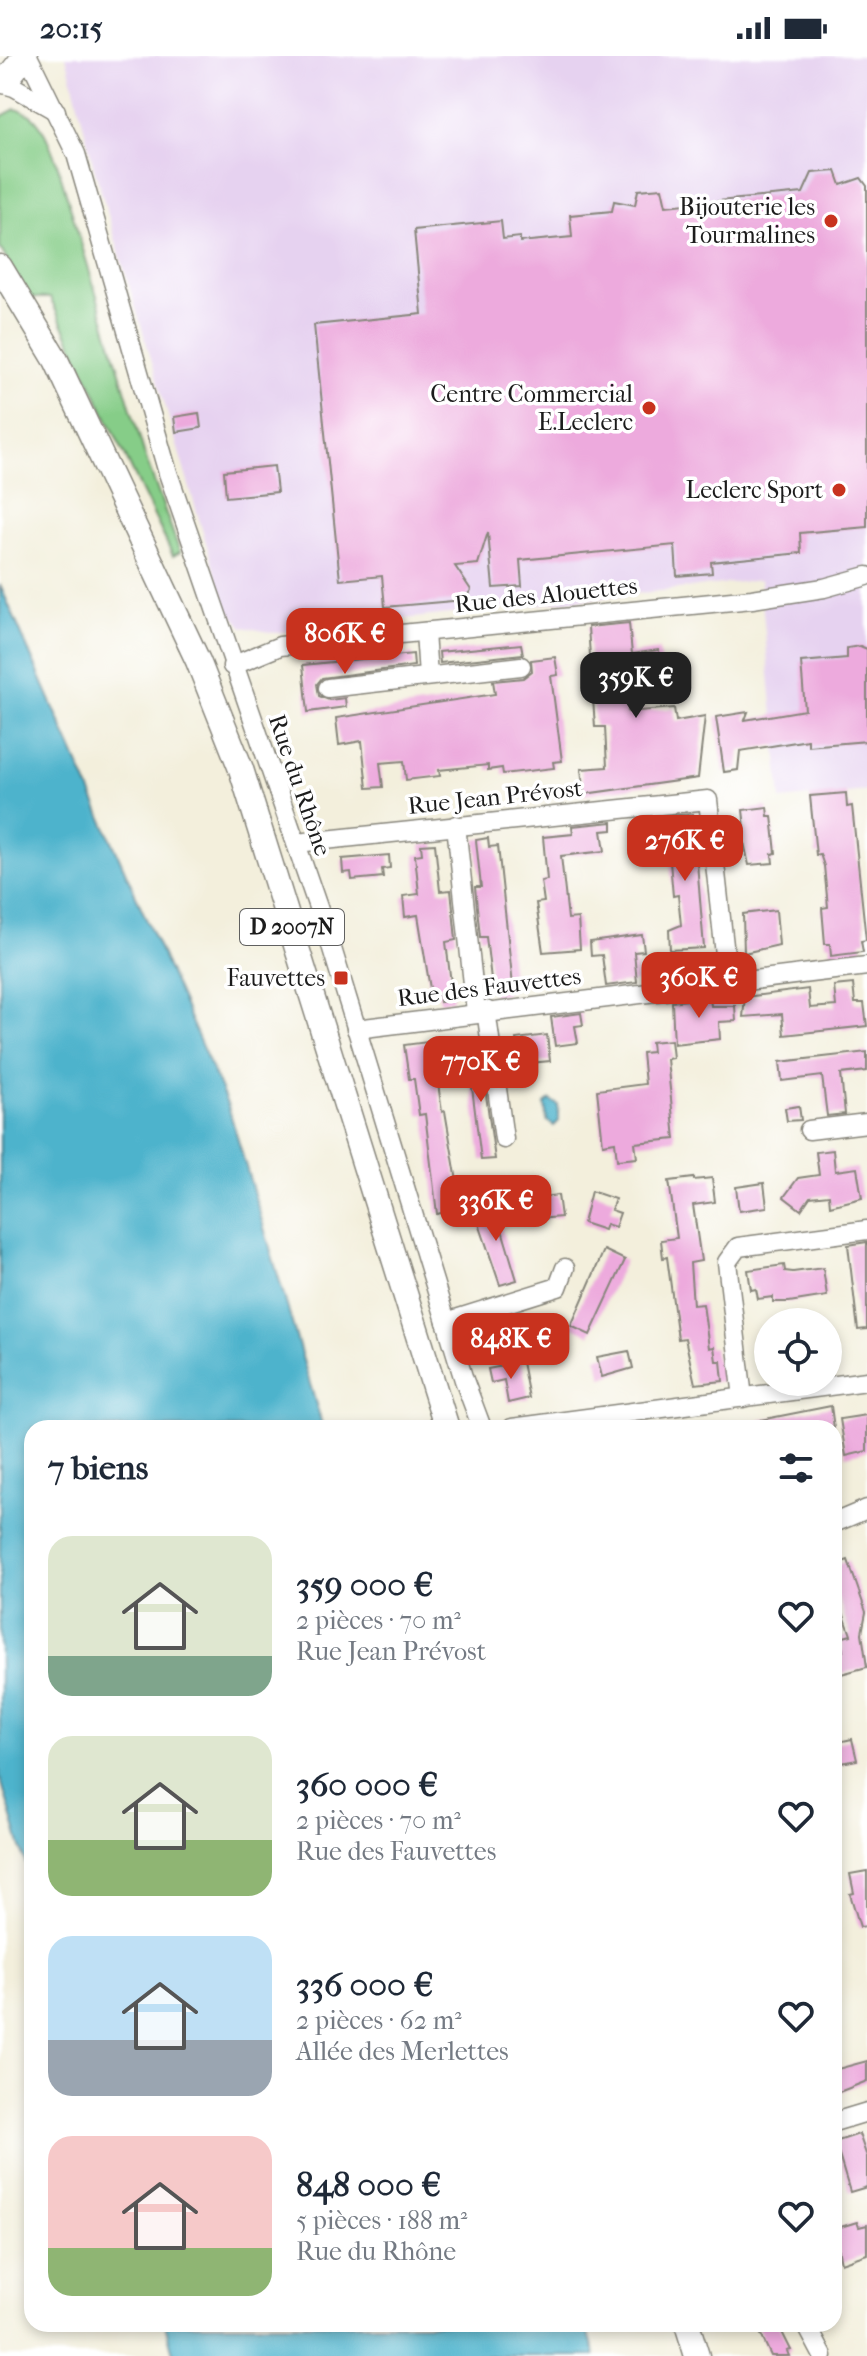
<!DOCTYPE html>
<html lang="fr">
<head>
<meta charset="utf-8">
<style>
	:root { --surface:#fff; --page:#f2f2f3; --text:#1f2937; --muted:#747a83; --accent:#c8321e }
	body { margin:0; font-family:"IM FELL French Canon",serif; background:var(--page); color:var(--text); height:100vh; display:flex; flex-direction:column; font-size:30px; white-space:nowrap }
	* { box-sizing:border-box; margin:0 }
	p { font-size:26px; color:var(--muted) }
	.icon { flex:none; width:44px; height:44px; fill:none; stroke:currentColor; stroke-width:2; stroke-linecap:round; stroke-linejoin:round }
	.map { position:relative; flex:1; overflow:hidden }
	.details { position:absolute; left:24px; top:1364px; width:818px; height:912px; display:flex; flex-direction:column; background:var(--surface); border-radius:24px; box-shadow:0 4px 12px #0003 }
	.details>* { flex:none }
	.buttons { position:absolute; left:754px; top:1252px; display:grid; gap:16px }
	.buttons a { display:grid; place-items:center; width:88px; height:88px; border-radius:50%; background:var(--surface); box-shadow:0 4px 12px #0003; font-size:40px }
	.price { position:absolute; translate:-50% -68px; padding:0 18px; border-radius:16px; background:var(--accent); color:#fff; font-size:26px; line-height:52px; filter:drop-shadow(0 2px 4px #0008) }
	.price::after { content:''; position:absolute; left:50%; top:48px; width:24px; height:18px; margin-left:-12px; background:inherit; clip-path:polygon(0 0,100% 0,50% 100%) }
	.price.active { background:#222; color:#fff }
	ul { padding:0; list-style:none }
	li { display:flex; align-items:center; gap:24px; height:200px; padding:0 24px }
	li span { display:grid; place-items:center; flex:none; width:224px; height:160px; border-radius:24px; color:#555 }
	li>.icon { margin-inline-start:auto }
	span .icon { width:96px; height:96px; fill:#fffc; stroke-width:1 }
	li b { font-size:34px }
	h2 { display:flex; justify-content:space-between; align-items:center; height:96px; padding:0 24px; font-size:34px }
	.status { display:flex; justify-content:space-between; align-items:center; height:56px; padding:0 40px; background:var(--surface); direction:ltr }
	.status svg { height:22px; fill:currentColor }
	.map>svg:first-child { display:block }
</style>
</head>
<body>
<div class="status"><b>20:15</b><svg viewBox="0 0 49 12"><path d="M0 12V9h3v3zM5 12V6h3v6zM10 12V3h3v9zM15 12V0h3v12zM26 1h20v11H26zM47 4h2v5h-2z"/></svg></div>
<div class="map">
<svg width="867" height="2300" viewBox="0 0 867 2300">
	<rect width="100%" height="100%" fill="#fff"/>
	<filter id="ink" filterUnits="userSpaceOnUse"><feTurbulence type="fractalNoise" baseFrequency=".0125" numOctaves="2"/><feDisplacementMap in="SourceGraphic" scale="16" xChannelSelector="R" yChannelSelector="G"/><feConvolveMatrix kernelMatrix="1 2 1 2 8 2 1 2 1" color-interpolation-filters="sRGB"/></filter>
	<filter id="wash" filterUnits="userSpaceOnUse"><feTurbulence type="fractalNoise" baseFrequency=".006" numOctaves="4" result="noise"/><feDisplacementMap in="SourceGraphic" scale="32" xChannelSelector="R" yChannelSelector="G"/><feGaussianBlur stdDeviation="1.8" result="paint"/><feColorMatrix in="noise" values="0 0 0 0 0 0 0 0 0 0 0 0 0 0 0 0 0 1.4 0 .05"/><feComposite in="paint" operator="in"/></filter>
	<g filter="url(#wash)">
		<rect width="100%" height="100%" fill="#f3efdc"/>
		<!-- built -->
		<polygon fill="#e6d2f0" points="66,0 867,0 867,735 781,744 760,524 275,577 243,571 225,550 95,115"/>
		<!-- green -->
		<path fill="#86cd88" stroke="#517452" stroke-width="2" d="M15 53C41 56 48 85 57 107L147 406 180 496 173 500 50 242H29L0 192V61Z"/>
		<!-- water -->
		<g fill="#4db3cc" stroke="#346874" stroke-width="2">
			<polygon points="0,529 228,1050 323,1372 32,1372 32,1829 0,1721"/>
			<polygon points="550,1044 558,1049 559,1065 554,1070 547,1065 545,1048"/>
			<polygon points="165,2268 586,2268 596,2300 174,2300"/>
		</g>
		<g id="blocks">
			<!-- building -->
			<g fill="#edaadd">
				<polygon points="836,115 841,129 861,122 867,130 867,471 800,477 801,497 711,506 712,517 677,520 675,489 520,504 522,530 493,532 488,476 478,508 455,510 471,534 464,544 385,551 382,520 340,524 314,269 422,258 414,174 501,165 503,183 520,181 520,186 572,181 570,159 612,155 614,145 635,149 638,134 662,132 666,150 803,137 812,117"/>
				<polygon points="199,357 201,372 176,376 174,361"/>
				<polygon points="274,410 277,436 226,441 224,415"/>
				<polygon points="629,567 632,598 659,594 663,625 626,629 628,656 674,652 676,665 705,660 698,722 584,738 581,713 607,711 605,671 595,671 588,571"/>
				<polygon points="521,588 523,598 440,607 439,596"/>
				<polygon points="860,590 867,593 867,685 808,690 808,684 740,695 738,714 724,716 716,661 748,656 745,664 805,654 801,606 847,602 847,592"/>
				<polygon points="413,598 414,610 322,622 317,628 319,640 329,644 345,642 346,651 308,656 303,609"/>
				<polygon points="555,601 558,619 551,620 562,705 553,706 554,712 503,718 502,712 488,714 488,709 439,714 440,720 406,724 404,705 380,707 383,731 367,732 362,685 339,689 336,662 495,638 493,625 523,622 532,615 531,604"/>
				<polygon points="846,737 847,751 852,750 866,884 861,885 863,896 831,900 830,888 825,888 822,852 828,851 824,810 820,798 816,799 810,740"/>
				<polygon points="767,751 768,760 772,760 776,797 772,798 773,807 749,809 741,773 745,772 743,754"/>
				<polygon points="693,758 704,892 670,894 669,874 681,869 678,839 673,840 666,760"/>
				<polygon points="612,766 612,774 602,775 605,795 561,800 568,863 578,862 580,893 543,896 536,847 544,846 541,825 547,824 543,781 573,778 572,770"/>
				<polygon points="488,782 489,791 498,790 513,930 505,930 506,938 493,940 486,881 480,881 475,831 481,831 476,784"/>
				<polygon points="435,788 440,835 451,834 456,884 446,886 453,944 440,946 439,938 431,939 418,859 405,861 403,840 419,838 415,799 422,798 421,789"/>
				<polygon points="389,799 390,812 382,813 383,821 352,824 351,816 343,817 342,803"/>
				<polygon points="776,854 779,889 744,897 743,858"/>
				<polygon points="642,879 644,895 634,896 637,926 606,930 602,899 591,900 590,886"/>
				<polygon points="853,928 855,947 864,947 867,970 784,979 782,958 743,961 745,941 808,933 810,952 836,950 834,930"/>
				<polygon points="710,941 711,950 735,950 736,965 719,966 720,983 674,988 672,946"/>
				<polygon points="581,957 583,969 575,970 578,987 555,990 551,961"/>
				<polygon points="547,979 550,1005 519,1008 516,983"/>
				<polygon points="671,984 673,1002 667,1003 675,1083 635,1087 637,1102 617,1104 615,1086 603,1088 597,1034 645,1028 642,997 652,996 651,986"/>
				<polygon points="427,986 432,1021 437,1020 442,1056 445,1055 457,1125 453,1126 461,1152 437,1158 425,1058 419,1059 414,1023 409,1023 404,989"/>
				<polygon points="479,989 495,1103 481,1104 467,991"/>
				<polygon points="867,996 867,1015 841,1018 845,1058 827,1060 822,1020 782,1025 780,1006"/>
				<polygon points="799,1050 801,1064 787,1065 785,1052"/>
				<polygon points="833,1094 835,1115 857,1112 862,1142 830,1150 829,1139 810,1141 801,1154 784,1141 798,1122 819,1119 816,1096"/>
				<polygon points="694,1122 694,1124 712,1122 715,1146 693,1149 701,1205 690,1207 693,1249 703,1248 709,1292 714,1291 716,1305 721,1305 723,1325 695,1328 685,1282 678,1283 667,1201 663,1202 661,1184 677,1182 669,1125"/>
				<polygon points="764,1127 767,1151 739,1155 736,1131"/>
				<polygon points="591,1135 615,1143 611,1154 620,1157 615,1171 606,1168 604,1174 583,1167"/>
				<polygon points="558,1139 561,1161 524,1164 522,1144"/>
				<polygon points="494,1147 517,1224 500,1229 474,1153"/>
				<polygon points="867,1186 867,1273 858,1274 848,1189"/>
				<polygon points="604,1194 625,1204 590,1279 571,1270"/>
				<polygon points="784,1209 785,1215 793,1216 823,1212 827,1240 789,1246 773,1246 773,1241 758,1243 756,1233 751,1234 748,1214"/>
				<polygon points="537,1261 543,1261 547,1275 540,1277 544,1290 521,1297 512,1269"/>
				<polygon points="629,1295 633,1312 602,1321 597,1301"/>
				<polygon points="522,1306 529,1342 508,1347 504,1324 491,1327 488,1313"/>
				<polygon points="831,1350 834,1372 761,1372 760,1364"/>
				<polygon points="867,1359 867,1395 846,1400 840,1363"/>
				<polygon points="848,1504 866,1556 862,1577 867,1611 834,1620 834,1596 843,1595 840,1582 851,1579 837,1540 834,1541 834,1509"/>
				<polygon points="852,1683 857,1704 836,1708 834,1687"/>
				<polygon points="867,1815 867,1870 860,1871 850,1838 854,1837 850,1818"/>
				<polygon points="867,2005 867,2025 834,2038 834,2014"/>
				<polygon points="859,2078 867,2101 867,2131 850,2136 835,2086"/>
				<polygon points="857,2166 859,2171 867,2169 867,2198 841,2207 834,2173"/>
				<polygon points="756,2268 778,2268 791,2294 787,2295 789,2300 771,2300"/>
			</g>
		</g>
	</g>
	<g filter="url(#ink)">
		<use href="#blocks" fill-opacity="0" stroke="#88867c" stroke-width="2"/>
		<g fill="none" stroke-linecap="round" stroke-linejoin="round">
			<!-- minor casing -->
			<g stroke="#88867c" stroke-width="21">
				<g id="minor">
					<polyline points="28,0 76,98 168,417 330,886 464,1324 482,1372"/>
					<polyline points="0,27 14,31 56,55"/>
					<polyline points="425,576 428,620"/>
					<polyline points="232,610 280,590 752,543 824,532 867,520"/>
					<polyline points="328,632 521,610"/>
					<polyline points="456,769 476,956"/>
					<polyline points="296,787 708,744 728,926"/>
					<polyline points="486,954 504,1083"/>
					<polyline points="356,973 867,910"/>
					<polyline points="809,1074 867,1067"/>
					<polyline points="446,1266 558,1231 565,1212"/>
					<polyline points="743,1342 727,1206 738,1191 867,1174"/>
					<polyline points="512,1372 867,1325"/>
					<polyline points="834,1467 867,1453"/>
					<polyline points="834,2066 867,2056"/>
					<polyline points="806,2268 823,2300"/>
				</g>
			</g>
			<!-- major casing -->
			<g stroke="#88867c" stroke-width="27">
				<g id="major">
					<polyline points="0,25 10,19 25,0"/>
					<polyline points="0,211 56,304 198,605 241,713 447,1372"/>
					<polyline points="687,2268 697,2300"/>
				</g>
			</g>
			<!-- minor -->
			<use href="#minor" stroke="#fff" stroke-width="18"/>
			<!-- major -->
			<use href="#major" stroke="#fff" stroke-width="24"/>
		</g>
	</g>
	<!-- markers -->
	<g fill="#c8321e" stroke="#fff" stroke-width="3">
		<circle cx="831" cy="165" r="8"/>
		<circle cx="649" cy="352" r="8"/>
		<circle cx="839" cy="434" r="8"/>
		<rect x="333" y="914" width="16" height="16" rx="4"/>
	</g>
	<g text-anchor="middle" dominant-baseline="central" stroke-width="7" stroke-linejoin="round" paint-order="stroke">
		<!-- shield labels -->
		<rect fill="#fff" stroke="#606060" stroke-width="2" x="240" y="853" width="104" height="36" rx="6"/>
		<g font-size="22" font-weight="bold" fill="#1c1c1c">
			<text x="292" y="871">D 2007N</text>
		</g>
		<!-- poi labels -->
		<g font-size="24" fill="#1c1c1c" stroke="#fff" text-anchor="end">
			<text x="815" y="151">Bijouterie les<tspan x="815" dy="28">Tourmalines</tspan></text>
			<text x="633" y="338">Centre Commercial<tspan x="633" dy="28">E.Leclerc</tspan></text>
			<text x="823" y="434">Leclerc Sport</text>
			<text x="325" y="922">Fauvettes</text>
		</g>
		<!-- street labels -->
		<g font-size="24" fill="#1c1c1c" stroke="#fff">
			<text transform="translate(546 539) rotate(-6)">Rue des Alouettes</text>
			<text transform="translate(300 729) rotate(71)">Rue du Rhône</text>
			<text transform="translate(495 741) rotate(-6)">Rue Jean Prévost</text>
			<text transform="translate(489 931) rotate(-7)">Rue des Fauvettes</text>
		</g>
	</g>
</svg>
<div class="buttons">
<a><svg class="icon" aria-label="locate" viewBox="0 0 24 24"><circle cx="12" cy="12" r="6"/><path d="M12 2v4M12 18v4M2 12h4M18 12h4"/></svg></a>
</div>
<b class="price" style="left:345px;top:620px">806K €</b>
<b class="price active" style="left:636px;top:664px">359K €</b>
<b class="price" style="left:685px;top:827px">276K €</b>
<b class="price" style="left:699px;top:964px">360K €</b>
<b class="price" style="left:481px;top:1048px">770K €</b>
<b class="price" style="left:496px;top:1187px">336K €</b>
<b class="price" style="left:511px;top:1325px">848K €</b>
<section class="details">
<h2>7 biens<svg class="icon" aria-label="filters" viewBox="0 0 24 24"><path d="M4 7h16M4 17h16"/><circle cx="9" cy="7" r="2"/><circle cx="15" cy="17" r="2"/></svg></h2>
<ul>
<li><span style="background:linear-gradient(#dfe7d0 75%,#7fa58c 0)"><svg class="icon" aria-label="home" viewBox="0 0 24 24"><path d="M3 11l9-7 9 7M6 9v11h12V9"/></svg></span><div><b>359 000 €</b><p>2 pièces · 70 m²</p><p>Rue Jean Prévost</p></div><svg class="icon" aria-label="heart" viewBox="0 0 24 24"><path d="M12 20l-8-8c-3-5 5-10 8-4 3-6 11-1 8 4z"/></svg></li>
<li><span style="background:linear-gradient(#dfe7d0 65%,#8fb573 0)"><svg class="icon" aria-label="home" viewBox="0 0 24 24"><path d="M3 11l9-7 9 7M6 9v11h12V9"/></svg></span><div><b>360 000 €</b><p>2 pièces · 70 m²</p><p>Rue des Fauvettes</p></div><svg class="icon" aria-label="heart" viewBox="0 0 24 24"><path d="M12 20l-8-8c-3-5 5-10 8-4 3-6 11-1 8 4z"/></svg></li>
<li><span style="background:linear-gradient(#bfe0f5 65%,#9aa5b1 0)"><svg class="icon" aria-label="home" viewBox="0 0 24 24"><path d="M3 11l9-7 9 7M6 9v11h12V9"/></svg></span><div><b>336 000 €</b><p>2 pièces · 62 m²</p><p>Allée des Merlettes</p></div><svg class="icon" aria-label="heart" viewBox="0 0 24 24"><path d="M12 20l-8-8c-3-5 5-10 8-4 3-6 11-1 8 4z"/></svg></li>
<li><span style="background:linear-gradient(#f6c9c9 70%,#8fb573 0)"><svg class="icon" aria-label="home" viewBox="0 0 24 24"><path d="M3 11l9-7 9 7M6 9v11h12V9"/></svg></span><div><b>848 000 €</b><p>5 pièces · 188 m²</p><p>Rue du Rhône</p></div><svg class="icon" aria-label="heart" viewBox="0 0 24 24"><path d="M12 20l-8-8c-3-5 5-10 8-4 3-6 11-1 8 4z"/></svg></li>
</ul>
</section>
</div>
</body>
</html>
